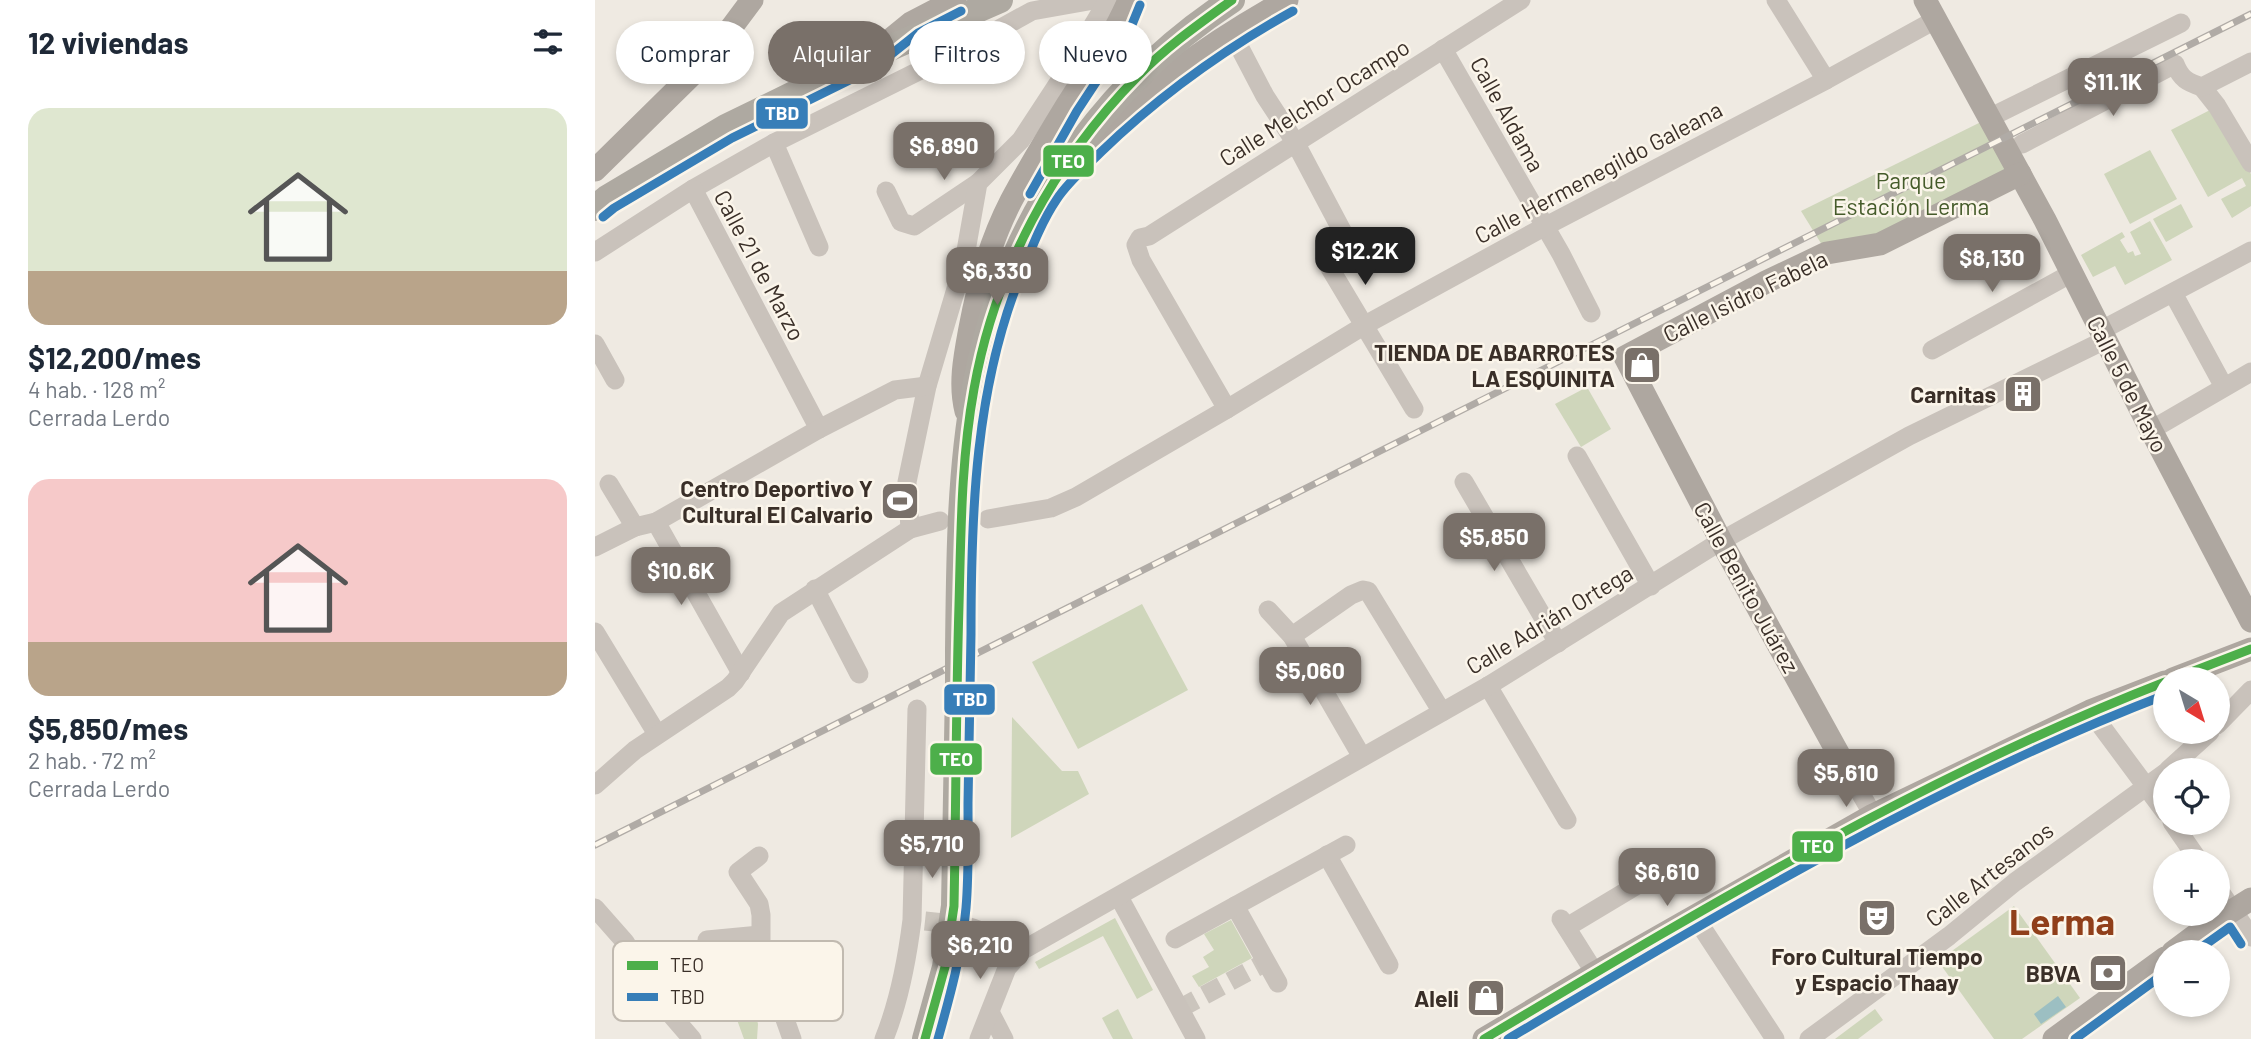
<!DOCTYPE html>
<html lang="es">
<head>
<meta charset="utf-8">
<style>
	:root { --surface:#fff; --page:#f6f6f7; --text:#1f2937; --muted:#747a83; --accent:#797069 }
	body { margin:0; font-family:Barlow,sans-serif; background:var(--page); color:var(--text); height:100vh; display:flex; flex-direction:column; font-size:26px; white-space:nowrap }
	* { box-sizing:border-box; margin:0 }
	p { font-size:23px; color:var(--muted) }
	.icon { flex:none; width:38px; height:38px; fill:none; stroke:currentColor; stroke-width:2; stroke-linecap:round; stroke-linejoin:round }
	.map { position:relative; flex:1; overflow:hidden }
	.panel { display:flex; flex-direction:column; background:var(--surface); width:595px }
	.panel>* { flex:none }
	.banner { position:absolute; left:21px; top:21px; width:665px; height:63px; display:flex; gap:14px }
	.needle { width:46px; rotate:142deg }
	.tools { position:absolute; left:1558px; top:667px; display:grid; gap:14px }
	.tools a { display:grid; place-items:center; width:77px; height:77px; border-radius:50%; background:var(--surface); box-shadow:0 4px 10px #0003; font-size:35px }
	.price { position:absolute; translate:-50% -60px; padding:0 16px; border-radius:14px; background:var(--accent); color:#fff; font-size:23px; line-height:46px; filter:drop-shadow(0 2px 4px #0008) }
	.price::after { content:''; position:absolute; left:50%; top:42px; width:21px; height:16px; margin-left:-10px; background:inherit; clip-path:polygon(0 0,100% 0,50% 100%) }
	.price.current { background:#222; color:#fff }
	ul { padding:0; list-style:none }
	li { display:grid; align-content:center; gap:14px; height:371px; padding:0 28px }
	li span { display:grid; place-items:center; height:217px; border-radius:21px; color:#555 }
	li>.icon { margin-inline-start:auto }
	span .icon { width:126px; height:126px; fill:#fffc; stroke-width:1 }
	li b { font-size:30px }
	h2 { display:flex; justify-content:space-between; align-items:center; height:84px; padding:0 28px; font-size:30px }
	.tag { padding:0 24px; border-radius:32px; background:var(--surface); box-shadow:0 4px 10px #0003; font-size:24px; line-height:63px }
	.tag.current { background:var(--accent); color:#fff }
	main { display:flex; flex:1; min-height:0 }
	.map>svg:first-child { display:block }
</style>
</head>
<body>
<main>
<section class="panel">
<h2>12 viviendas<svg class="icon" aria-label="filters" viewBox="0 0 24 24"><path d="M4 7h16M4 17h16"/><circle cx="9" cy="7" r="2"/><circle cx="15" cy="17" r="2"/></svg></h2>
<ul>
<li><span style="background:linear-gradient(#dfe7d0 75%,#b9a48a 0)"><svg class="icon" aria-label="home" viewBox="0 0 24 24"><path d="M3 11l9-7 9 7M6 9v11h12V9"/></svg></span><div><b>$12,200/mes</b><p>4 hab. · 128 m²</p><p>Cerrada Lerdo</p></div></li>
<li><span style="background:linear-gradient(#f6c9c9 75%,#b9a48a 0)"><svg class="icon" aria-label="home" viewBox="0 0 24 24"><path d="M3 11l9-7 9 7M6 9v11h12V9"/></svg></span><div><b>$5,850/mes</b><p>2 hab. · 72 m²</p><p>Cerrada Lerdo</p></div></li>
</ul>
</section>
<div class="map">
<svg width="1656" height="1039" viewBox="0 0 1656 1039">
	<rect width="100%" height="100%" fill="#efeae2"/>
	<!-- green -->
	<g fill="#cfd6bb">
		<polygon points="1617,109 1656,174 1656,206 1637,218 1626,199 1651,186 1647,178 1613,197 1576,130"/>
		<polygon points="1394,118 1425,174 1285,244 1232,253 1206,211"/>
		<polygon points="1555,150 1582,199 1535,224 1509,174"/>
		<polygon points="1586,204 1598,227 1571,242 1558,219"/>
		<polygon points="1555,221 1577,260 1530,285 1520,266 1498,277 1486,255 1527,232 1530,237 1525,240 1533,253 1538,251 1540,256 1546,254 1535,232"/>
		<polygon points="992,387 1016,429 986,447 960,404"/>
		<polygon points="547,604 593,690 483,749 437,662"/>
		<polygon points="417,717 467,771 483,771 494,794 416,838"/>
		<polygon points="1419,906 1485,998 1427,1039 1399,1039 1343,961"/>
		<polygon points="520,918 558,990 542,999 508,936 444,969 440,962"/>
		<polygon points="636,920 657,958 604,987 597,976 614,967 608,957 619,950 609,934"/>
		<polygon points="111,972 127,972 137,976 161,1016 163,1024 162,1039 149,1039 141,1017 117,983 88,997 90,1004 85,1010 73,991 77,984"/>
		<polygon points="523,1009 538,1039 518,1039 507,1018"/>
		<polygon points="1280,1009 1288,1020 1263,1039 1240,1039"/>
	</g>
	<!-- water -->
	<polygon fill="#9cbfc2" points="1463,996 1471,1007 1446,1024 1439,1014"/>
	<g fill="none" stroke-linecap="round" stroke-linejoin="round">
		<!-- minor-tunnel -->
		<g stroke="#cbc5bd" stroke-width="19" stroke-dasharray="19 10" stroke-linecap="butt">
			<polyline points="330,921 367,925"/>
			<polyline points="584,1009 671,962"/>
		</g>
		<!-- minor -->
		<g stroke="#c9c2bb" stroke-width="19">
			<polyline points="1181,0 1231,80"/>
			<polyline points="637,33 670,96 700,142 753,242 755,252 733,265 819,409"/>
			<polyline points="848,49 966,254 996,313"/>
			<polyline points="1607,87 1622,106 1656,163"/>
			<polyline points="1394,118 1586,23"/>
			<polyline points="179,143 224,247"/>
			<path d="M1427 144 1580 64C1586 79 1592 82 1607 87L1656 62"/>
			<polyline points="98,189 179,143 368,49 437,11 499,0"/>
			<polyline points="291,191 306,222 319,226 383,183"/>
			<polyline points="0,252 98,189 224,429"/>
			<polyline points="1578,293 1629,387"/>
			<polyline points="1505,331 1656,251"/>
			<polyline points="0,344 20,380"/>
			<polyline points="1337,350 1477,273"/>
			<polyline points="632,409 546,260 541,245 545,238 554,236 565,229 926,0"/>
			<polyline points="1556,430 1656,372"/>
			<polyline points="982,456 1056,586"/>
			<polyline points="869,482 963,643"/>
			<polyline points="14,484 40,527"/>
			<polyline points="393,519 456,508 481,497 632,409 770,325 949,227 1231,80 1340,20"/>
			<polyline points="61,522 146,673"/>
			<polyline points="315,529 312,482 332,386 369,262 383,183 426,140 464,82 513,0"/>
			<polyline points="0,547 40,527 61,522 224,429 300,390 332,386"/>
			<polyline points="220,589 264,674"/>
			<polyline points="673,610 697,636 767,757"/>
			<polyline points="0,632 62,734"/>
			<polyline points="697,636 756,595 768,590 773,591 847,712"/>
			<polyline points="893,686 972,820"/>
			<polyline points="1495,711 1570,812"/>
			<polyline points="1622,725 1656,690"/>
			<polyline points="1573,770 1615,732"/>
			<polyline points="1259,782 1278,815"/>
			<polyline points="0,785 40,750 133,688 140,681 186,613 315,529 345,521"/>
			<polyline points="1577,822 1604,861"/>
			<polyline points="732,855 794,965"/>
			<polyline points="164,856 143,872 164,904 166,915 166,952 197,1039"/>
			<polyline points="1622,887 1656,937"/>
			<polyline points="524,897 601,1039"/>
			<polyline points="640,906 683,983"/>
			<polyline points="0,908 30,942 72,1010 97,1039"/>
			<polyline points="1100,917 1180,1039"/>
			<polyline points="966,919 1000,973"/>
			<path d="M371 926C393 932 406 940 419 959"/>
			<polyline points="972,927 1047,882"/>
			<polyline points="580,939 751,845"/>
			<polyline points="112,940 165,935"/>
			<polyline points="395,1012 409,1039"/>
			<path d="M289 1039C304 1002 312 960 317 920L322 709"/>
			<polyline points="384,1039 412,968 428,950 893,686 1126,541 1314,436 1510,340"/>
			<polyline points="1214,1039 1354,936 1420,882 1570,773"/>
		</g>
		<!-- major -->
		<g stroke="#aea7a0" stroke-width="23">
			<polyline points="1330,0 1450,220 1556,430 1656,621"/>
			<polyline points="289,45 316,23 360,0"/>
			<path d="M496 145C553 87 621 39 692 0"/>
			<polyline points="0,170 113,59 157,0"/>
			<path d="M371 411C364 384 370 355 375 328 383 285 396 240 416 201 433 169 453 136 472 105 494 70 518 38 534 0"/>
			<polyline points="1578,679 1656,649"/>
			<polyline points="1259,782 1126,541 1030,357 1171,282 1232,253 1285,244 1425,174"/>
			<polyline points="1578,952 1613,926 1656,899"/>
			<polyline points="889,1039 1000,973 1278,815 1495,711 1570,682"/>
			<polyline points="1459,1039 1570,958"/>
		</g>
		<!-- highway -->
		<g stroke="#aea9a1" stroke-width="26">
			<polyline points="0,208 12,198 131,127 272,58 405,0"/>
			<path d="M363 652C364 564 364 474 380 387 409 228 502 88 637 0"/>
			<polyline points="330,1039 350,967 359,906 363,687"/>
		</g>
		<!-- rail casing -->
		<g stroke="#b0aba6" stroke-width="7">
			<polyline id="rail" points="0,845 1656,14"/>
		</g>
		<!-- rail -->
		<use href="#rail" stroke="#fbf5ea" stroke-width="4.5" stroke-dasharray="13" stroke-linecap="butt"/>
		<!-- highway-bridge -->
		<polyline stroke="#aea9a1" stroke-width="26" points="363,687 363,652"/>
		<!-- bus-1 casing -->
		<g stroke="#fbf5ea" stroke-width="14">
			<g id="bus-1">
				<polyline points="1578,679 1656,649"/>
				<path d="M330 1039 350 967 359 906C361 806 361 705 364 605 366 533 366 460 379 389 400 271 458 162 543 76 571 47 604 24 637 0"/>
				<path d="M889 1039C1109 908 1331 775 1570 682"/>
			</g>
		</g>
		<!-- bus-2 casing -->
		<g stroke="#fbf5ea" stroke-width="14">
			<g id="bus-2">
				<polyline points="435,194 482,111 534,32 545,5"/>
				<polyline points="8,217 19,208 137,138 279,68 323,33 366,11"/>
				<polyline points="1600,952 1635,927 1646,944"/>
				<path d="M343 1039C355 996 367 953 371 908 374 874 373 838 373 803 374 747 375 690 376 634 376 512 380 386 427 272 437 247 447 221 462 199 474 181 491 167 506 152 564 96 628 50 698 11"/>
				<path d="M913 1039C1125 913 1339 784 1570 695"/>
				<polyline points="1480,1039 1570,973"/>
			</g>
		</g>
		<!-- bus-1 -->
		<use href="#bus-1" stroke="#4daf4a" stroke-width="9"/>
		<!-- bus-2 -->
		<use href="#bus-2" stroke="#377eb8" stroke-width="9"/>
	</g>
	<!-- icons -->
	<defs>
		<g id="shop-square" transform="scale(2.0125)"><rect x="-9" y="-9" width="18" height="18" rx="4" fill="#797069" stroke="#fbf5ea"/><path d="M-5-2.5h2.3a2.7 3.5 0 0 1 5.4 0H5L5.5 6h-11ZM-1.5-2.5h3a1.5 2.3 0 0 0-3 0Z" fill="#fff"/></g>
		<g id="building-square" transform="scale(2.0125)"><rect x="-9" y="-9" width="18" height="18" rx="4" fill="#797069" stroke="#fbf5ea"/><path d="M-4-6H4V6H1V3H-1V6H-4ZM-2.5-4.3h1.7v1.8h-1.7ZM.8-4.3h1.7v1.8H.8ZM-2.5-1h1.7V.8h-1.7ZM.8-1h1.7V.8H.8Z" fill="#fff"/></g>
		<g id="stadium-square" transform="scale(2.0125)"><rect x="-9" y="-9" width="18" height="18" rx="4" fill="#797069" stroke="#fbf5ea"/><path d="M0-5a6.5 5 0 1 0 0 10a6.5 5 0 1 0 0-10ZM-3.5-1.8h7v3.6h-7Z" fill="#fff"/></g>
		<g id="theatre-square" transform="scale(2.0125)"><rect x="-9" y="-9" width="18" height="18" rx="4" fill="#797069" stroke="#fbf5ea"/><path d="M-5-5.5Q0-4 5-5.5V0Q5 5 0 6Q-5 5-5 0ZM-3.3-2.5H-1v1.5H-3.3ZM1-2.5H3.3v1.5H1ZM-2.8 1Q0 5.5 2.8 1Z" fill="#fff"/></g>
		<g id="bank-square" transform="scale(2.0125)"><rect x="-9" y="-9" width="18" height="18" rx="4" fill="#797069" stroke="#fbf5ea"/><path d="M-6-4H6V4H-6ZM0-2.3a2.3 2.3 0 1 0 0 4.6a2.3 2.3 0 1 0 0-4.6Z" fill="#fff"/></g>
	</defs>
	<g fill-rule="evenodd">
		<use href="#shop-square" x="1047" y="365"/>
		<use href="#building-square" x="1428" y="394"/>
		<use href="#stadium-square" x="305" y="501"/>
		<use href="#theatre-square" x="1282" y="918"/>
		<use href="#bank-square" x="1513" y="973"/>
		<use href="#shop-square" x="891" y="998"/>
	</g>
	<g text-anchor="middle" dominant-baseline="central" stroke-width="5" stroke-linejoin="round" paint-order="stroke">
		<!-- street labels -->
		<g font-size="23" fill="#3a2f28" stroke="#fbf5ea">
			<text transform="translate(719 102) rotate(-32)">Calle Melchor Ocampo</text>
			<text transform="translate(913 114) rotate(61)">Calle Aldama</text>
			<text transform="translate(1003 172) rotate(-28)">Calle Hermenegildo Galeana</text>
			<text transform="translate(165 265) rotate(62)">Calle 21 de Marzo</text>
			<text transform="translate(1150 296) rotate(-26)">Calle Isidro Fabela</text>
			<text transform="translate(1533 384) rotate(63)">Calle 5 de Mayo</text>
			<text transform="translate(1152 587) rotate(61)">Calle Benito Juárez</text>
			<text transform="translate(954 619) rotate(-31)">Calle Adrián Ortega</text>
			<text transform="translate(1394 874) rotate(-38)">Calle Artesanos</text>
		</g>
		<!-- park labels -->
		<g font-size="23" fill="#455b2a" stroke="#fbf5ea">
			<text x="1316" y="180">Parque<tspan x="1316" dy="26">Estación Lerma</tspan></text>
		</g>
		<!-- poi labels -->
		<g font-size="23" font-weight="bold" fill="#3a2f28" stroke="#fbf5ea" text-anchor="end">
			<text x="1020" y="352">TIENDA DE ABARROTES<tspan x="1020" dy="26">LA ESQUINITA</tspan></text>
			<text x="1401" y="394">Carnitas</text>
			<text x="278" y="488">Centro Deportivo Y<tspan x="278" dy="26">Cultural El Calvario</tspan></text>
			<text x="1282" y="956" text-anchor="middle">Foro Cultural Tiempo<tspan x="1282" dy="26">y Espacio Thaay</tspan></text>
			<text x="1486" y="973">BBVA</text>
			<text x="864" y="998">Aleli</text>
		</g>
		<!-- town labels -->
		<g font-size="37" font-weight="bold" fill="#903f1a" stroke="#fbf5ea">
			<text x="1467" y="920">Lerma</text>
		</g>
	</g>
	<!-- legend -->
	<rect x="18" y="941" width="230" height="80" rx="10" fill="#fbf5ea" stroke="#c1bab0" stroke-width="2"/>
	<rect x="32" y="961" width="31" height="9" fill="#4daf4a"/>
	<rect x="32" y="993" width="31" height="8" fill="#377eb8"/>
	<g font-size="19" fill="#3a2f28">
		<text x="75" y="972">TEO</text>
		<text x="75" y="1004">TBD</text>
	</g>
	<g stroke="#fbf5ea" stroke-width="2.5">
		<rect x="160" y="97" width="54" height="33" rx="7" fill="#377eb8"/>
		<rect x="447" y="144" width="53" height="34" rx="7" fill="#4daf4a"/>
		<rect x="348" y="683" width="53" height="33" rx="7" fill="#377eb8"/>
		<rect x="334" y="742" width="54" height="34" rx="7" fill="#4daf4a"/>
		<rect x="1196" y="830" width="53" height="33" rx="7" fill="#4daf4a"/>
	</g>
	<g font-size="19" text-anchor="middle" font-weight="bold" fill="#fff">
		<text x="187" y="120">TBD</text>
		<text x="473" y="168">TEO</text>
		<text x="375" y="706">TBD</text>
		<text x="361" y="766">TEO</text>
		<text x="1222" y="853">TEO</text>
	</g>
</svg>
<div class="tools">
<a><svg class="needle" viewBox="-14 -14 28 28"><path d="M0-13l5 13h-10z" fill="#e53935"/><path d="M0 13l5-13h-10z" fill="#747a83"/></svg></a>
<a><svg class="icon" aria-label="locate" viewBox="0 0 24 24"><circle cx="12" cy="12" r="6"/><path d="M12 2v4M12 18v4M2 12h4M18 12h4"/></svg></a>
<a>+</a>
<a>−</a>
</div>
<b class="price" style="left:1518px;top:118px">$11.1K</b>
<b class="price" style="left:349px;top:182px">$6,890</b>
<b class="price current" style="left:770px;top:287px">$12.2K</b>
<b class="price" style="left:1397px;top:294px">$8,130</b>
<b class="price" style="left:402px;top:307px">$6,330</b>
<b class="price" style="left:899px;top:573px">$5,850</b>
<b class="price" style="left:86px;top:607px">$10.6K</b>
<b class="price" style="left:715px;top:707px">$5,060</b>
<b class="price" style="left:1251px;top:809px">$5,610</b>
<b class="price" style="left:337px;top:880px">$5,710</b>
<b class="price" style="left:1072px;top:908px">$6,610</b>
<b class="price" style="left:385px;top:981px">$6,210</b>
<div class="banner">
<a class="tag">Comprar</a>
<a class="tag current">Alquilar</a>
<a class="tag">Filtros</a>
<a class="tag">Nuevo</a>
</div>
</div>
</main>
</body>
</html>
